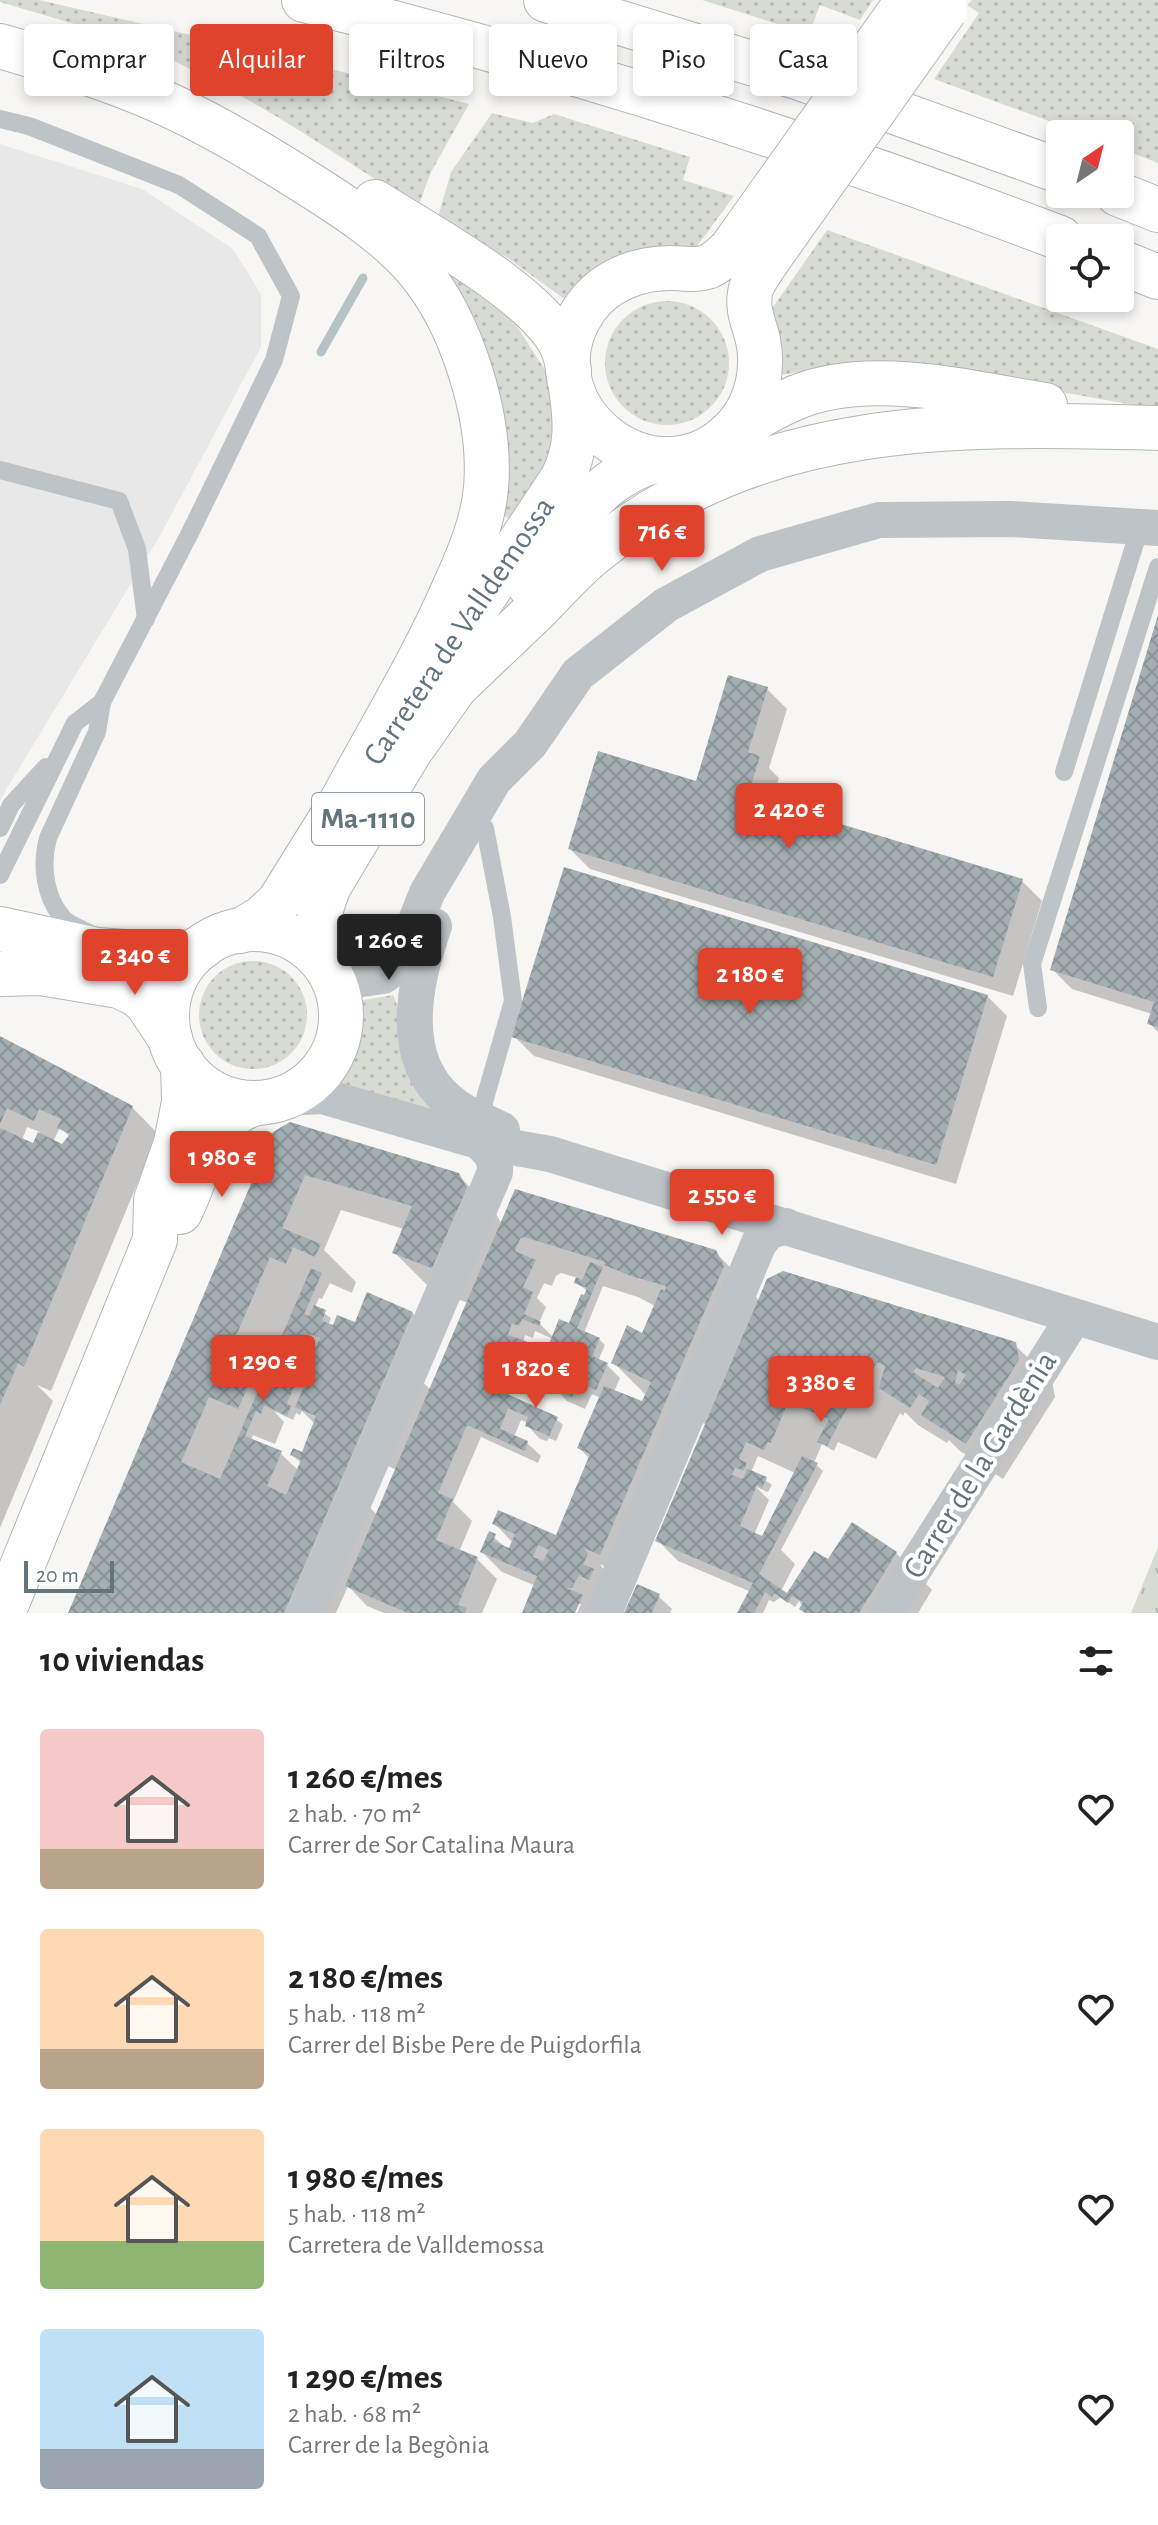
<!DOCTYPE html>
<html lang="es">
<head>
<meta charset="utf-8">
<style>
	:root { --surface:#fff; --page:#f2f2f2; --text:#222; --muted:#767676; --accent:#df432b }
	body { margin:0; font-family:"Alegreya Sans",sans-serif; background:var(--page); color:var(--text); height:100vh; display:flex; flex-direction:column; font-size:30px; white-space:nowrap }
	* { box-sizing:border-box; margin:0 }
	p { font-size:26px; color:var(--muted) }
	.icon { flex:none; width:44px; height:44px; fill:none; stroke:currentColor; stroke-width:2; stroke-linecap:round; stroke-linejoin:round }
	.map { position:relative; height:1613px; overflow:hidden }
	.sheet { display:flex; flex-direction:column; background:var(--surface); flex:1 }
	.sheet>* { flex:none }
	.banner { position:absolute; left:24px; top:24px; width:1110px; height:72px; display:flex; gap:16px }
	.needle { width:52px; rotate:35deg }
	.controls { position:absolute; left:1046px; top:120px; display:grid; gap:16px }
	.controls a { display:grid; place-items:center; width:88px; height:88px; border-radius:8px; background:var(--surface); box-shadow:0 4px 12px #0003; font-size:40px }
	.scale { position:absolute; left:24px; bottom:20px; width:90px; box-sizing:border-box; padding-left:8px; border:4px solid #62757e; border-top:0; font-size:22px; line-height:28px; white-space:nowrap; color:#62757e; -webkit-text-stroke:6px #fff; paint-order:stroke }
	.price { position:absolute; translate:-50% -68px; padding:0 18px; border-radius:8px; background:var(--accent); color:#fff; font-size:26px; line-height:52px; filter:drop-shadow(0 2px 4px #0008) }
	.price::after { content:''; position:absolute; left:50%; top:48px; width:24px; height:18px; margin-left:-12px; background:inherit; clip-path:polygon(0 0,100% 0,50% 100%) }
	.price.selected { background:#222; color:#fff }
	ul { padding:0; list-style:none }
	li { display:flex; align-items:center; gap:24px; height:200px; padding:0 40px }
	li span { display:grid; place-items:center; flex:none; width:224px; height:160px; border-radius:8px; color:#555 }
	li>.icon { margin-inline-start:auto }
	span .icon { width:96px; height:96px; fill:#fffc; stroke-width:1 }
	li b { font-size:34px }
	h2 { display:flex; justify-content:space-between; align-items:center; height:96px; padding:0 40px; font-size:34px }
	.pill { padding:0 28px; border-radius:8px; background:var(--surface); box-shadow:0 4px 12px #0003; font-size:28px; line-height:72px }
	.pill.selected { background:var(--accent); color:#fff }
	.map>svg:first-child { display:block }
</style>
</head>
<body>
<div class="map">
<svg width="1158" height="1613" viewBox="0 0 1158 1613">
	<defs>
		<pattern id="grass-dots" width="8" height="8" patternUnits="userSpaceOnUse" patternTransform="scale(2)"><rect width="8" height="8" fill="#d7dbd3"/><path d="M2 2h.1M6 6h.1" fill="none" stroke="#b2b6b0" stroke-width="1.8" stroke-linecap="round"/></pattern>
		<pattern id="park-tufts" width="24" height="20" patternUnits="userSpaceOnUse" patternTransform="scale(2)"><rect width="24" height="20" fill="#d7dbd3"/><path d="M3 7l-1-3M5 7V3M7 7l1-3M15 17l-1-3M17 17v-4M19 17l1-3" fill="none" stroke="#b2b6b0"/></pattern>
		<pattern id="building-cross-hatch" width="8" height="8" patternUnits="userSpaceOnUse" patternTransform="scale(2)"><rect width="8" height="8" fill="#a4afb3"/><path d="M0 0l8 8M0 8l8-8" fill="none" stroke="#899397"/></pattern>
	</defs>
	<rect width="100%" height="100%" fill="#f7f6f3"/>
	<!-- built -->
	<polygon fill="#e7e8e7" points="0,144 142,189 233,249 261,294 261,347 162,532 0,800"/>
	<!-- grass -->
	<g fill="url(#grass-dots)">
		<path d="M0 0H39L256 50 469 104 431 172 418 207C340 157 262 103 178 63 122 36 60 20 0 2Z"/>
		<polygon points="702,0 873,0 860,20 820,5 809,34"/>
		<polygon points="972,0 1158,0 1158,163 1120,148 1120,134 1084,134 934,79 979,13 967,5"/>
		<polygon points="492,113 533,123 554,114 690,157 683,180 734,196 695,249 570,303 509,259 438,217 451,172"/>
		<path d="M827 230 1158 349V409C1035 389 904 356 780 375L771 310Z"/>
		<polygon points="447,272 487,297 518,328 551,379 555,448 514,521 502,515 443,278"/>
		<circle cx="667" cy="363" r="62"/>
		<circle cx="253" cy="1015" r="54"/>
		<path d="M393 995C401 1007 395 1029 400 1045 408 1068 425 1091 437 1113L337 1082 353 1042 358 1001Z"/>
	</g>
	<!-- park -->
	<polygon fill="url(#park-tufts)" points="1158,1547 1158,1613 1131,1613"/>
	<!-- shadow -->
	<g fill="#0003" fill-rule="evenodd">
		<polygon points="1158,620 1158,1032 1149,1023 1152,1014 1072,989 1052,969"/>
		<polygon points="767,689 787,709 769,768 779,778 771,805 1022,881 1042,901 1013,996 590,869 570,849 697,784"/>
		<polygon points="987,996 1007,1016 956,1184 534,1056 514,1036"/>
		<path d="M0 1040 132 1107 158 1134 51 1391 37 1385 53 1401 0 1528ZM27 1127 40 1132 34 1145 22 1140ZM60 1127 70 1137 63 1147 53 1142Z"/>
		<path d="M275 1133 458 1175 495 1212 502 1225 715 1252 752 1289 759 1302 1014 1344 1052 1381 1055 1397 1003 1479 960 1451 949 1440 947 1443 918 1425 905 1412 903 1416 900 1413 876 1459 838 1442 834 1451 822 1444 814 1463 823 1471 781 1550 795 1564 781 1591 788 1596 828 1562 896 1553 932 1590 918 1613H806L799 1601 795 1607 781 1597 774 1602 769 1600 763 1613H740L751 1592 678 1561 658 1541 707 1425 680 1412 620 1574 600 1564 607 1575 594 1613H577L581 1604H577L573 1613H524L536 1586 502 1572 482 1552 490 1534 510 1551 513 1543 495 1524 557 1537 590 1459 579 1448 601 1398 592 1394 585 1409 567 1401 545 1378 549 1369 536 1363 531 1373 515 1367 503 1394 556 1419 563 1425 556 1441 549 1438 547 1441 540 1439 527 1425 528 1423 521 1420 514 1437 527 1443 541 1456 538 1463 481 1437 453 1502 472 1521 459 1552 477 1559 497 1579 482 1613H384L367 1606 348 1586 336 1613H70ZM341 1210 404 1229 394 1252 431 1289 468 1303 431 1390 408 1368 426 1327 412 1313 356 1325 328 1326 331 1318 315 1307 319 1298 322 1299 330 1283 352 1293 356 1282 324 1250ZM561 1273 578 1278 576 1283 588 1291 572 1322 578 1328 554 1338 539 1323 546 1307 537 1298 544 1283 552 1286 556 1276ZM603 1286 638 1297 655 1306 643 1335 613 1362 647 1396 643 1404 614 1392 620 1378 607 1365 598 1361 605 1345 599 1339 584 1333ZM535 1331 553 1339 548 1352 523 1342 525 1335 533 1338ZM302 1411 315 1424 303 1455H292L302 1464 299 1471 280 1453 251 1440 253 1435 275 1444 284 1422 274 1411 293 1420 296 1413 300 1415ZM758 1456 795 1473 770 1541 754 1535 769 1500 756 1487 768 1492 772 1485 752 1470ZM369 1458 397 1470 377 1515 355 1492Z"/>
		<polygon points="658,1596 672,1609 670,1613 627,1613"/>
	</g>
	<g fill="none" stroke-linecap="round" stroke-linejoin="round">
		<!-- stream -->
		<polyline stroke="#b5c3c6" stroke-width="9" points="321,352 363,278"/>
	</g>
	<!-- building -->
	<g fill="url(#building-cross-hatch)" fill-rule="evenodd">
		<polygon points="1158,615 1158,1027 1147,1024 1154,1002 1050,970"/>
		<polygon points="728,675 768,687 748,752 760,756 748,796 1023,879 993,977 568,849 598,751 696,781"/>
		<polygon points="564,867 988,995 936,1165 511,1037"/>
		<polygon points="0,1036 133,1106 24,1367 18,1363 0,1405 0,1128 33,1143 38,1132 62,1144 70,1134 57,1128 61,1119 39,1109 34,1121 7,1108 0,1124"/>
		<path d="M290 1122 459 1173 467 1188 432 1268 392 1253 412 1206 305 1175 282 1228 321 1244 315 1257 293 1247 286 1264 270 1257 232 1345 245 1350 234 1378 249 1384 238 1409 209 1397 181 1462 220 1479 311 1268 322 1273 304 1314 309 1316 314 1305 326 1310 322 1321 333 1325 337 1315 355 1322 367 1292 413 1312 284 1613H68L273 1132ZM309 1334 320 1338 315 1349 304 1344ZM305 1363 313 1366 295 1407 316 1416 302 1452 293 1448 290 1455 301 1460 286 1495 267 1486 282 1451 245 1436 256 1411 261 1414 264 1405 287 1416 291 1406 287 1403Z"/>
		<path d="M515 1189 716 1250 724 1266 600 1555 584 1548 588 1554 583 1564 594 1569 589 1580 579 1575 572 1588H566L583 1595 575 1613H522L537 1576 480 1552 489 1531 496 1534 493 1541 509 1548 515 1534 492 1524 498 1510 556 1535 590 1454 577 1448 604 1386 642 1401 651 1382 611 1363 627 1325 642 1333 661 1289 665 1291 666 1286 631 1276 604 1265 605 1262 524 1237 520 1239 515 1251 536 1260 523 1287 533 1292 524 1314 541 1322 539 1326 522 1319 519 1326 512 1323 508 1335 547 1349 559 1319 569 1323 581 1294 584 1295 587 1288 574 1283 576 1277 582 1280 590 1262 603 1267 577 1328 600 1338 592 1356 608 1363 596 1390 579 1382 572 1397 551 1388 554 1383 543 1378 549 1363 522 1351 517 1361 501 1355 488 1385 558 1417 549 1436 525 1426 528 1417 508 1408 500 1429 528 1441 525 1451 467 1425 438 1493 453 1499 436 1540 478 1557 458 1605 467 1608 465 1613H408L345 1586ZM538 1545 549 1550 543 1561 533 1557Z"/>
		<path d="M783 1271 1016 1342 1019 1360 966 1444 921 1415 929 1401 919 1394 910 1408 879 1388 885 1366 877 1362 866 1381 863 1378 827 1446 817 1442 829 1419 788 1402 771 1443 768 1442 764 1450 746 1442 739 1459 747 1463 743 1471 735 1467 732 1475 743 1479 747 1469 767 1477 762 1488 757 1485 740 1526 762 1536 802 1456 818 1463 759 1574 787 1593 814 1551 828 1559 852 1522 897 1552 859 1613H805L799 1609 803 1602 792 1596 788 1603 774 1593 772 1597 765 1592 754 1613H737L753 1583 655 1541 767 1279ZM916 1368 945 1377 938 1388 913 1372ZM958 1370 966 1375 959 1385 955 1382Z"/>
		<polygon points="637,1584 660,1594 652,1613 624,1613"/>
	</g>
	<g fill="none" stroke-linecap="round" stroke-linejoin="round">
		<!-- secondary casing -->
		<g stroke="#b0b7ba" stroke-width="46">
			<g id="secondary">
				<polyline points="0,929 97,950 167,955 191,952 202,947"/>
				<circle cx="254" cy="1016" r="87"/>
				<polyline points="0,974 41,973 119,986 136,994 146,1002 170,1038"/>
				<path d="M180 1212C199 1174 209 1114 257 1103"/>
				<polyline points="3,1613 155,1240 156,1200 176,1143 184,1102 183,1065"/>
			</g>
		</g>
		<!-- primary casing -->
		<g stroke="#b1b7ba" stroke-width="46">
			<g id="primary">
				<path d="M731 249C724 256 717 263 707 267 695 271 683 268 671 268 638 268 606 280 586 307 517 405 658 516 737 426 757 403 764 370 758 340 754 323 747 311 750 293 752 281 761 271 767 261"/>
				<path d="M529 585C566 532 595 474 662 459"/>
				<path d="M414 702 562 479C578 448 576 421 571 388"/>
				<polyline points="240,931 262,918 279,902 343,799 367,767"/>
				<path d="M325 963C313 936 318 913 329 886L410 751 458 683"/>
			</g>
		</g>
		<!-- highway casing -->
		<g stroke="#b1b6b9" stroke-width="46">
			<g id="highway">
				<path d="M304 0C561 64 813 144 1060 238"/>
				<polyline points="546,0 800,78 1060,171"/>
				<path d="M0 46C54 62 109 78 160 101 212 124 260 153 307 183 345 207 387 234 416 268 462 321 492 419 486 488 483 522 469 555 455 586 423 660 381 728 343 799"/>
				<polyline points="1118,194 1158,210"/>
				<path d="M375 202C425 234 537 294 562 346 565 353 567 362 569 370"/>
				<polyline points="1120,262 1158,277"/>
				<path d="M728 435C748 423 767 410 788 401 863 365 967 393 1045 405"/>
				<path d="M455 687C483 660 511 634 539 607 557 588 575 568 595 552 761 417 957 423 1158 428"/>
			</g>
		</g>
		<!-- lane -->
		<g stroke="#bdc3c6" stroke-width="18">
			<path d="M0 119 29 126 179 185 258 236 291 296 274 360 190 533 102 702 97 732 48 838C41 864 44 895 62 917 68 924 81 929 89 933"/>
			<polyline points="0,470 119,501 137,549 146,619"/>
			<polyline points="1064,772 1140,527"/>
			<polyline points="0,828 11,805 46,767"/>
			<polyline points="485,828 502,917 513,1001 484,1102 484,1111 493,1123"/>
			<polyline points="0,875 75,723 102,702"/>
			<polyline points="1038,1008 1032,964 1158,567"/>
		</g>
		<!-- street -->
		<g stroke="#bdc3c6" stroke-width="36">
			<path d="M434 926C415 980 397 1057 448 1100 465 1115 483 1120 502 1130"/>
			<polyline points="325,963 350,978 362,979 383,976 391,970 404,951 427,893 494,780 530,744 578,674 666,605 760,554 879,520 1011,519 1158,528"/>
			<polyline points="284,1098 322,1096 478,1141 550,1154 1158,1342"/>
			<path d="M306 1613 495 1172C496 1157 489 1150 478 1141"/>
			<polyline points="604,1613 759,1243 768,1232 786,1226"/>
			<polyline points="886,1613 1074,1317"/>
		</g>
		<!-- secondary -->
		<use href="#secondary" stroke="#fff" stroke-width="44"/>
		<!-- primary -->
		<use href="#primary" stroke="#fff" stroke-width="44"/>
		<!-- highway -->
		<use href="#highway" stroke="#fff" stroke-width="44"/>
		<!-- primary-bridge casing -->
		<g stroke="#b1b7ba" stroke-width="46" stroke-linecap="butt">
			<g id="primary-bridge">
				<polyline points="731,249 908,0"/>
				<polyline points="767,261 945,10"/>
			</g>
		</g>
		<!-- primary-bridge -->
		<use href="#primary-bridge" stroke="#fff" stroke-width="44"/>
	</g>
	<g text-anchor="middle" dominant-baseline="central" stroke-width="8" stroke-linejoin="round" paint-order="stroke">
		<!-- shield labels -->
		<rect fill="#fff" stroke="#919ea5" stroke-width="2" x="312" y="793" width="112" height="52" rx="6"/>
		<g font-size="30" font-weight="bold" fill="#62757e">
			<text x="368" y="819">Ma-1110</text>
		</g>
		<!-- street labels -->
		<g font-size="32" fill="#62757e" stroke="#fff">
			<text transform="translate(459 631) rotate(-56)">Carretera de Valldemossa</text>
			<text transform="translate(980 1465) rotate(-58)">Carrer de la Gardènia</text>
		</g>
	</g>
</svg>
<div class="controls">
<a><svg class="needle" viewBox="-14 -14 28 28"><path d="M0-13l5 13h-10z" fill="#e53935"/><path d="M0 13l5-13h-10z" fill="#767676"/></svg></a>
<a><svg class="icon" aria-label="locate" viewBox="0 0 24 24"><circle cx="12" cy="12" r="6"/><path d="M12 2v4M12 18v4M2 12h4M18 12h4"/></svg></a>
</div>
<div class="scale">20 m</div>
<b class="price" style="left:662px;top:573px">716 €</b>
<b class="price" style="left:789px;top:851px">2 420 €</b>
<b class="price selected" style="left:389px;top:982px">1 260 €</b>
<b class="price" style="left:135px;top:997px">2 340 €</b>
<b class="price" style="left:750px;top:1016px">2 180 €</b>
<b class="price" style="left:222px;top:1199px">1 980 €</b>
<b class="price" style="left:722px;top:1237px">2 550 €</b>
<b class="price" style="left:263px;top:1403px">1 290 €</b>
<b class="price" style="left:536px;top:1410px">1 820 €</b>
<b class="price" style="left:821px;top:1424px">3 380 €</b>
<div class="banner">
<a class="pill">Comprar</a>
<a class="pill selected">Alquilar</a>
<a class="pill">Filtros</a>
<a class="pill">Nuevo</a>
<a class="pill">Piso</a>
<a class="pill">Casa</a>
</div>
</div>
<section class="sheet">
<h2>10 viviendas<svg class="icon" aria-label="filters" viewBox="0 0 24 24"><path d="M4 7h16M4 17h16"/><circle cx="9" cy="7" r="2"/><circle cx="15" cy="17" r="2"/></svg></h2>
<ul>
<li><span style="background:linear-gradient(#f6c9c9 75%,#b9a48a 0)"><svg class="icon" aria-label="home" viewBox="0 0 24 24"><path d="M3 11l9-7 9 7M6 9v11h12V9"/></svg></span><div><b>1 260 €/mes</b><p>2 hab. · 70 m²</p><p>Carrer de Sor Catalina Maura</p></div><svg class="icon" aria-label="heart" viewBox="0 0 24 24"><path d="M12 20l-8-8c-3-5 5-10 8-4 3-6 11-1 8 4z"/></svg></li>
<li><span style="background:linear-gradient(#ffd9b3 75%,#b9a48a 0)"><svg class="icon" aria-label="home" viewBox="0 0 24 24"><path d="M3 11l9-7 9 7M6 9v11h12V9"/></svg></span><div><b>2 180 €/mes</b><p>5 hab. · 118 m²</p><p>Carrer del Bisbe Pere de Puigdorfila</p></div><svg class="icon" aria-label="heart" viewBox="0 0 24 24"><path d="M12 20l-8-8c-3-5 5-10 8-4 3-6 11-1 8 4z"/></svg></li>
<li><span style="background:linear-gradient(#ffd9b3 70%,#8fb573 0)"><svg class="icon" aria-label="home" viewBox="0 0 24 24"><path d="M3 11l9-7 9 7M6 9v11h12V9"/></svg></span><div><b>1 980 €/mes</b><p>5 hab. · 118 m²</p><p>Carretera de Valldemossa</p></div><svg class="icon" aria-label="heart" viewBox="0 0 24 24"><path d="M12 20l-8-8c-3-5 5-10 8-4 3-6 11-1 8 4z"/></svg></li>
<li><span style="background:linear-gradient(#bfe0f5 75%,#9aa5b1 0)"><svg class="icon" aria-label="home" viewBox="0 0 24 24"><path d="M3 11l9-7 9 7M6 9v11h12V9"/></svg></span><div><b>1 290 €/mes</b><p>2 hab. · 68 m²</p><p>Carrer de la Begònia</p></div><svg class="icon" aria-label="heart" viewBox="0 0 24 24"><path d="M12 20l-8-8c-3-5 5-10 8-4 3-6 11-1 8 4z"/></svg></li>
</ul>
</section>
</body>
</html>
